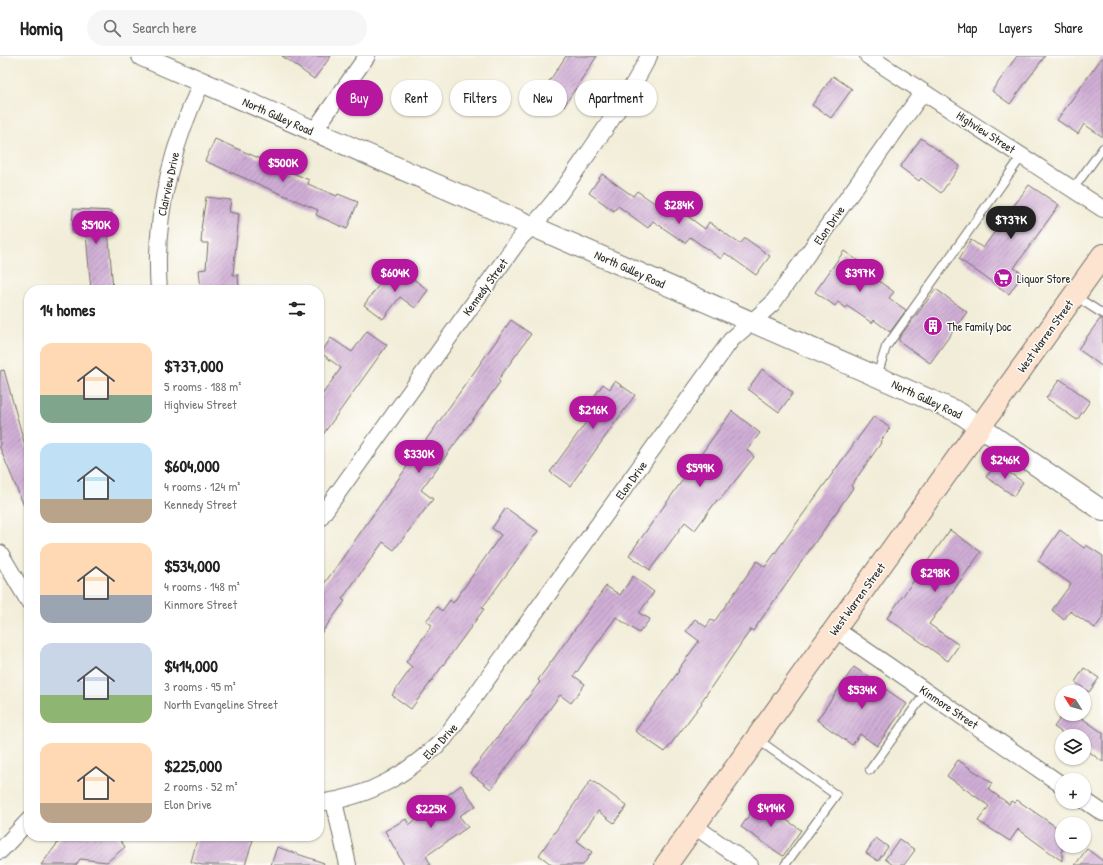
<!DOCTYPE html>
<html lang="en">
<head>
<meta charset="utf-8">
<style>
	:root { --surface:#fff; --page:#f6f6f6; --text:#222; --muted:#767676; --line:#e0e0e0; --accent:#b5179e }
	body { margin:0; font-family:"Patrick Hand",sans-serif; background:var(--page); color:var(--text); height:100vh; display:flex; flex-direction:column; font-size:15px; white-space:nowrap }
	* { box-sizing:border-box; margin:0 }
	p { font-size:13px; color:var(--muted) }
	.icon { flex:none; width:22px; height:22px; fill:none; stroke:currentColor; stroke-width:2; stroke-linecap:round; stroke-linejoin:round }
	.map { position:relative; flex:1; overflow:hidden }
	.sheet { position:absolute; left:24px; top:229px; width:300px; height:556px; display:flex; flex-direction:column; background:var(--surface); border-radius:16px; box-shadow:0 1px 3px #0004 }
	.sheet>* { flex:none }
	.guide { position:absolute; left:336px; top:24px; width:380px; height:36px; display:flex; gap:8px }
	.needle { width:26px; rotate:307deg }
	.buttons { position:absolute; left:1055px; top:629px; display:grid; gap:8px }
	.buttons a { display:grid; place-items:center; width:36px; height:36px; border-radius:50%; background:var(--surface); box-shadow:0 1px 3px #0004; font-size:20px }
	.price { position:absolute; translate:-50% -34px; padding:0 9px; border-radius:14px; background:var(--accent); color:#fff; font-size:13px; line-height:26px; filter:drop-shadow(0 1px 2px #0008) }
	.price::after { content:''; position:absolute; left:50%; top:24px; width:12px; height:9px; margin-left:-6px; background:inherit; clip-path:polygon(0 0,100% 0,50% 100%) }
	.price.on { background:#222; color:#fff }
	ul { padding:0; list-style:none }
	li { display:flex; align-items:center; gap:12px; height:100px; padding:0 16px }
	li span { display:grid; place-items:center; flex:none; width:112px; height:80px; border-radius:12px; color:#555 }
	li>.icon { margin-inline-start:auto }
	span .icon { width:48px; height:48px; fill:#fffc; stroke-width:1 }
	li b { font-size:17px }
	h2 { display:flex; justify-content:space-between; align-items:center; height:48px; padding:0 16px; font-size:17px }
	.chip { padding:0 14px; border-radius:18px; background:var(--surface); box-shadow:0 1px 3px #0004; font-size:14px; line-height:36px }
	.chip.on { background:var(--accent); color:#fff }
	header { display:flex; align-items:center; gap:24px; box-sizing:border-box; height:56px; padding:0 20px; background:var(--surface); border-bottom:1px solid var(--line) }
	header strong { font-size:19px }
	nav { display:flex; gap:22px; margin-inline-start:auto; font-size:14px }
	.search { width:280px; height:36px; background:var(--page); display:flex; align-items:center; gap:10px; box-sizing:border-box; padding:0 14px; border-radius:22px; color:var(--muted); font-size:15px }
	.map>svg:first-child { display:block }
</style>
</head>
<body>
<header>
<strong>Homiq</strong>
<div class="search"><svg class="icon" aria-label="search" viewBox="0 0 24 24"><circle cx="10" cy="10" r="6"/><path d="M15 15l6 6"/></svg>Search here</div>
<nav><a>Map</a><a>Layers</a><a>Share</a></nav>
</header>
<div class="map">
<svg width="1103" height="809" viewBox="0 0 1103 809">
	<defs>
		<pattern id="building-hatch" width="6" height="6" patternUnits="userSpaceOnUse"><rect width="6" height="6" fill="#d0aed6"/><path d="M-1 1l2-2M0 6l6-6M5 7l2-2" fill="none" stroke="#a98eae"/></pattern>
	</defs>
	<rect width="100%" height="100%" fill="#fdfcf7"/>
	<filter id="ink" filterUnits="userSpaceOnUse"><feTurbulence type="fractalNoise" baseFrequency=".025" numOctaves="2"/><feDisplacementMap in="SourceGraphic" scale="8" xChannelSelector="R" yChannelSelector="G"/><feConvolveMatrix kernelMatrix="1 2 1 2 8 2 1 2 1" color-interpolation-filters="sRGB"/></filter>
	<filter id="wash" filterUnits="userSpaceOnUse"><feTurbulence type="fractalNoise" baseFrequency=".012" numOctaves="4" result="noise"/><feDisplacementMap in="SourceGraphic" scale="16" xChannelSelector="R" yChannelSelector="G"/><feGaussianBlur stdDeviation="0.9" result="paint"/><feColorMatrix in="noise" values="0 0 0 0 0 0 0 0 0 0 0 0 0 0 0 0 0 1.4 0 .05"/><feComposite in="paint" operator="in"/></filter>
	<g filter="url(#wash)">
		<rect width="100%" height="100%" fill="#f2edd8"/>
		<g id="blocks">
			<!-- building -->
			<g fill="url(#building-hatch)">
				<polygon points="282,0 331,0 314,23"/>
				<polygon points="566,0 597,0 564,50 542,36"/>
				<polygon points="1017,0 1045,0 1010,48 992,35"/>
				<polygon points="1103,0 1103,81 1084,68 1078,78 1057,64"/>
				<polygon points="833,20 852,33 831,62 812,49"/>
				<polygon points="921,82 960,110 941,137 921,122 919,125 900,111"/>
				<polygon points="215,83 309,124 308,128 337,140 338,138 358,146 347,173 316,159 318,154 205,105"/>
				<polygon points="602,118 633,140 637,135 669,157 674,150 705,173 709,166 740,188 745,182 770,200 756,219 725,197 721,203 690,181 685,187 653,165 648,172 618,150 614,155 589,137"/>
				<polygon points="1029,129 1059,149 1014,212 1023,218 1009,238 959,203 971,184 983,192"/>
				<polygon points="206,141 231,144 229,156 239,158 233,219 238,219 239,234 201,234 199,214 206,213 208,187 201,187 202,174 201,173"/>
				<polygon points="73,153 112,155 111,172 108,172 113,234 91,234 86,178 72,177"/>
				<polygon points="844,195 861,207 858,210 894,236 889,242 906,254 890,276 874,264 872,267 847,250 846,252 838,246 835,250 815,236"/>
				<polygon points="399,212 428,234 415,252 400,241 383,263 364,249 390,214 395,218"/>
				<polygon points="936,233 967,256 930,307 899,285 899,282"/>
				<polygon points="1100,263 1103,263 1103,311 1078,293"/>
				<polygon points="511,264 531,278 498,324 500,326 421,434 433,443 394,494 383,486 342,543 345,545 319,580 319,535"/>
				<polygon points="367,275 387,289 319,384 319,343 341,312 321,297 331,282 352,296"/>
				<polygon points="762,313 793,337 779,356 748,333"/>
				<polygon points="4,314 26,393 29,391 29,462 0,392 0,315"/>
				<polygon points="1060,323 1090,345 1077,364 1046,342"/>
				<polygon points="615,325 635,339 570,430 550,416 587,365 580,360 603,328 610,333"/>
				<polygon points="732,355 760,377 747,394 754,401 719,445 717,444 695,474 685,466 650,514 629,499"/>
				<polygon points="874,360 890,372 880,386 881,387 851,430 853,432 753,575 751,573 701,646 702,647 665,696 635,675 679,615 678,614 699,585 686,575 695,563 706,571 711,564 714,566 757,505 765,511"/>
				<polygon points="996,408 1023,426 1014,440 986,421"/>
				<polygon points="506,452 538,475 482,552 484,553 411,653 392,639 412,611 406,606 432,569 426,565 437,551 442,555 450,544 453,547 501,479 492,472"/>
				<polygon points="950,474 981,496 929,568 959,589 948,605 887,562"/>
				<polygon points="1060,474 1084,492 1086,489 1103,500 1103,561 1095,572 1070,555 1064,564 1052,554 1071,528 1038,505"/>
				<polygon points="633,520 654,536 639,557 650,563 639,577 616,561 574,620 585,628 571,647 560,639 491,733 470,717 540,626 538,624 606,530 620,539"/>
				<polygon points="854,611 907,648 877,690 860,678 852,689 817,664"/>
				<polygon points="1084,612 1099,622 1089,636 1075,626"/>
				<polygon points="1063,658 1076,658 1103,677 1103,706 1084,692 1084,680 1067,680 1054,671"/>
				<polygon points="958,704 992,727 988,733 1009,748 1011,745 1014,747 1017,744 1062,775 1062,805 1018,773 1010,785 978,765 989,750 947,720"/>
				<polygon points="591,724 627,750 614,767 598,755 577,785 592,796 583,809 552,809 539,799"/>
				<polygon points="461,729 476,750 459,760 468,771 426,800 431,809 404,809 385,775 406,763 409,769"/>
				<polygon points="759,745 801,774 783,800 741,771"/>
				<polygon points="63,780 117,780 125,791 107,806 80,803 76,809 41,809"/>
				<polygon points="198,780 240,780 253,784 245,809 202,809 191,806"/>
				<polygon points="876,782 888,791 878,805 866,797"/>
				<polygon points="899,783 915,794 904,809 893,809 885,803"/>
				<polygon points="277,791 324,807 323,809 271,809"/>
				<polygon points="1087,793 1103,805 1103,809 1075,809"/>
			</g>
		</g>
	</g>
	<g filter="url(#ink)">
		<use href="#blocks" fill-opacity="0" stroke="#716f68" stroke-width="1"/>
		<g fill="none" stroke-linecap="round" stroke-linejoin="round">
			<!-- service casing -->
			<g stroke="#716f68" stroke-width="10">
				<g id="service">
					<polyline points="1073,133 1103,92"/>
					<polyline points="1075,240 1103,258"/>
					<polyline points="877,320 886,291 1022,100"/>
					<polyline points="757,683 836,739 785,809"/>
					<polyline points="870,714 926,636"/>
				</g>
			</g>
			<!-- minor casing -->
			<g stroke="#716f68" stroke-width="18">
				<g id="minor">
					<polyline points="868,0 1103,153"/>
					<polyline points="314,75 367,0"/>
					<path d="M159 234C153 161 171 92 202 26"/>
					<path d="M319 463 521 181C545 159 562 135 580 109 605 74 629 39 649 0"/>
					<polyline points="0,497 29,546"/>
					<polyline points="835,573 1062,729"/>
					<polyline points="1084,744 1103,757"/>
					<polyline points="334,745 348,809"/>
					<path d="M319 747C371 741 407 718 444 683L731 284 772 248 923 36"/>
					<polyline points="693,769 750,809"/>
					<polyline points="0,795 29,764"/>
				</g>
			</g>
			<!-- tertiary casing -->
			<g stroke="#716f68" stroke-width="22">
				<polyline id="tertiary" points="142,0 958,356 1103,455"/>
			</g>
			<!-- secondary casing -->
			<g stroke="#716f68" stroke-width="24">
				<polyline id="secondary" points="666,809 1103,199"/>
			</g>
			<!-- service -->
			<use href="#service" stroke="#fff" stroke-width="8"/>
			<!-- minor -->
			<use href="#minor" stroke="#fff" stroke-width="16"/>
			<!-- tertiary -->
			<use href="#tertiary" stroke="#fff" stroke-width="20"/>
			<!-- secondary -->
			<use href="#secondary" stroke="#fde4d0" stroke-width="22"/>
		</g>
	</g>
	<!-- icons -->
	<defs>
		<g id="supermarket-disc" transform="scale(1)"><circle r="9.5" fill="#b5179e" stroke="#fdfcf7"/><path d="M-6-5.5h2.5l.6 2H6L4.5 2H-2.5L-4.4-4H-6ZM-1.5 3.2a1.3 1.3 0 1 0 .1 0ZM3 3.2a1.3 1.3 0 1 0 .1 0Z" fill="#fff"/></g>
		<g id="building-disc" transform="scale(1)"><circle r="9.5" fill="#b5179e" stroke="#fdfcf7"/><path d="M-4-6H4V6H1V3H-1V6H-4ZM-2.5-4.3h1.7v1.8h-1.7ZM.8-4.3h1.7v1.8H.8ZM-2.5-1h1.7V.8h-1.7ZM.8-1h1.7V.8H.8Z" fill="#fff"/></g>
	</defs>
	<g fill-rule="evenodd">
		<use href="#supermarket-disc" x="1003" y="222"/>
		<use href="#building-disc" x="933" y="270"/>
	</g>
	<g text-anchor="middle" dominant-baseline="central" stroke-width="3" stroke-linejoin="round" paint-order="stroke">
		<!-- street labels -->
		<g font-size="12" fill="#2b2b2b" stroke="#fdfcf7">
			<text transform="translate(278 60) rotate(24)">North Gulley Road</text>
			<text transform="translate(986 76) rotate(33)">Highview Street</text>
			<text transform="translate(168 128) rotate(-78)">Clairview Drive</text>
			<text transform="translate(829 169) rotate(-55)">Elon Drive</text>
			<text transform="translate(630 213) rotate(24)">North Gulley Road</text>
			<text transform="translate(485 231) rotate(-54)">Kennedy Street</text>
			<text transform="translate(1045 280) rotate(-54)">West Warren Street</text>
			<text transform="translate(927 343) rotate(25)">North Gulley Road</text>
			<text transform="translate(631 424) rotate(-54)">Elon Drive</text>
			<text transform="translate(857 543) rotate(-54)">West Warren Street</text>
			<text transform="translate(949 651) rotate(34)">Kinmore Street</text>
			<text transform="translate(440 685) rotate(-47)">Elon Drive</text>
		</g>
		<!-- poi labels -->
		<g font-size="12" fill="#2b2b2b" stroke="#fdfcf7" text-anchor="start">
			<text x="1017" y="222">Liquor Store</text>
			<text x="947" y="270">The Family Doc</text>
		</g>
	</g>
</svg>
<div class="buttons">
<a><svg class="needle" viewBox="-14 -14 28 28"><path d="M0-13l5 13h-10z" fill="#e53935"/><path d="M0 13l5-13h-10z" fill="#767676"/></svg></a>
<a><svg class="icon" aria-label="layers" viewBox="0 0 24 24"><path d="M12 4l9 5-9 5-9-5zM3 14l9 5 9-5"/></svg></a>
<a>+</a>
<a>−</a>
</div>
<b class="price" style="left:283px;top:127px">$500K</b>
<b class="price" style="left:679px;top:169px">$284K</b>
<b class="price on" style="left:1011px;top:184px">$737K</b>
<b class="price" style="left:96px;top:189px">$510K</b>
<b class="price" style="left:395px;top:237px">$604K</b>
<b class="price" style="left:860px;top:237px">$397K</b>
<b class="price" style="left:593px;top:374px">$216K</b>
<b class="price" style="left:419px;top:418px">$330K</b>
<b class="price" style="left:1005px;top:424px">$246K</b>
<b class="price" style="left:700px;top:432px">$599K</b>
<b class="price" style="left:935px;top:537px">$298K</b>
<b class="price" style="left:862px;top:654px">$534K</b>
<b class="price" style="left:771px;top:772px">$414K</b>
<b class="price" style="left:431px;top:773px">$225K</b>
<div class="guide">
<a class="chip on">Buy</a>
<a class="chip">Rent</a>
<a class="chip">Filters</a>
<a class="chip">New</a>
<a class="chip">Apartment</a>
</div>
<section class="sheet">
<h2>14 homes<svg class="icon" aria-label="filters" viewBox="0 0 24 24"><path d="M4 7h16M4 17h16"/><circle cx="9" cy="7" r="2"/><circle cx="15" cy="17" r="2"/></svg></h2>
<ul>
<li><span style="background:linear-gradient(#ffd9b3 65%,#7fa58c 0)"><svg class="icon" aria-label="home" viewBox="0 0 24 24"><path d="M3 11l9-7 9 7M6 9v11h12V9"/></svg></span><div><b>$737,000</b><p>5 rooms · 188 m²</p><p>Highview Street</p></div></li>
<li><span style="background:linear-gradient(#bfe0f5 70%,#b9a48a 0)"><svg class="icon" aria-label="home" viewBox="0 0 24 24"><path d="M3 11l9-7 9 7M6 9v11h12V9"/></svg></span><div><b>$604,000</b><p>4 rooms · 124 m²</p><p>Kennedy Street</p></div></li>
<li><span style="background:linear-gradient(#ffd9b3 65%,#9aa5b1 0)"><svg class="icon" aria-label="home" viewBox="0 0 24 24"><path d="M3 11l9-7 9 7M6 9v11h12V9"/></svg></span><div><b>$534,000</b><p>4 rooms · 148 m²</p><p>Kinmore Street</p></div></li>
<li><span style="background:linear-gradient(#c9d6e8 65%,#8fb573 0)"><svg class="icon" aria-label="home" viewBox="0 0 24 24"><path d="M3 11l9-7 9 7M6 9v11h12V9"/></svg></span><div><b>$414,000</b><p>3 rooms · 95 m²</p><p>North Evangeline Street</p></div></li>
<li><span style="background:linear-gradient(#ffd9b3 75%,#b9a48a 0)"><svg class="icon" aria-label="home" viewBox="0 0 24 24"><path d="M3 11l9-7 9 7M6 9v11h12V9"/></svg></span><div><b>$225,000</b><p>2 rooms · 52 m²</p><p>Elon Drive</p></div></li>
</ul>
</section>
</div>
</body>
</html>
